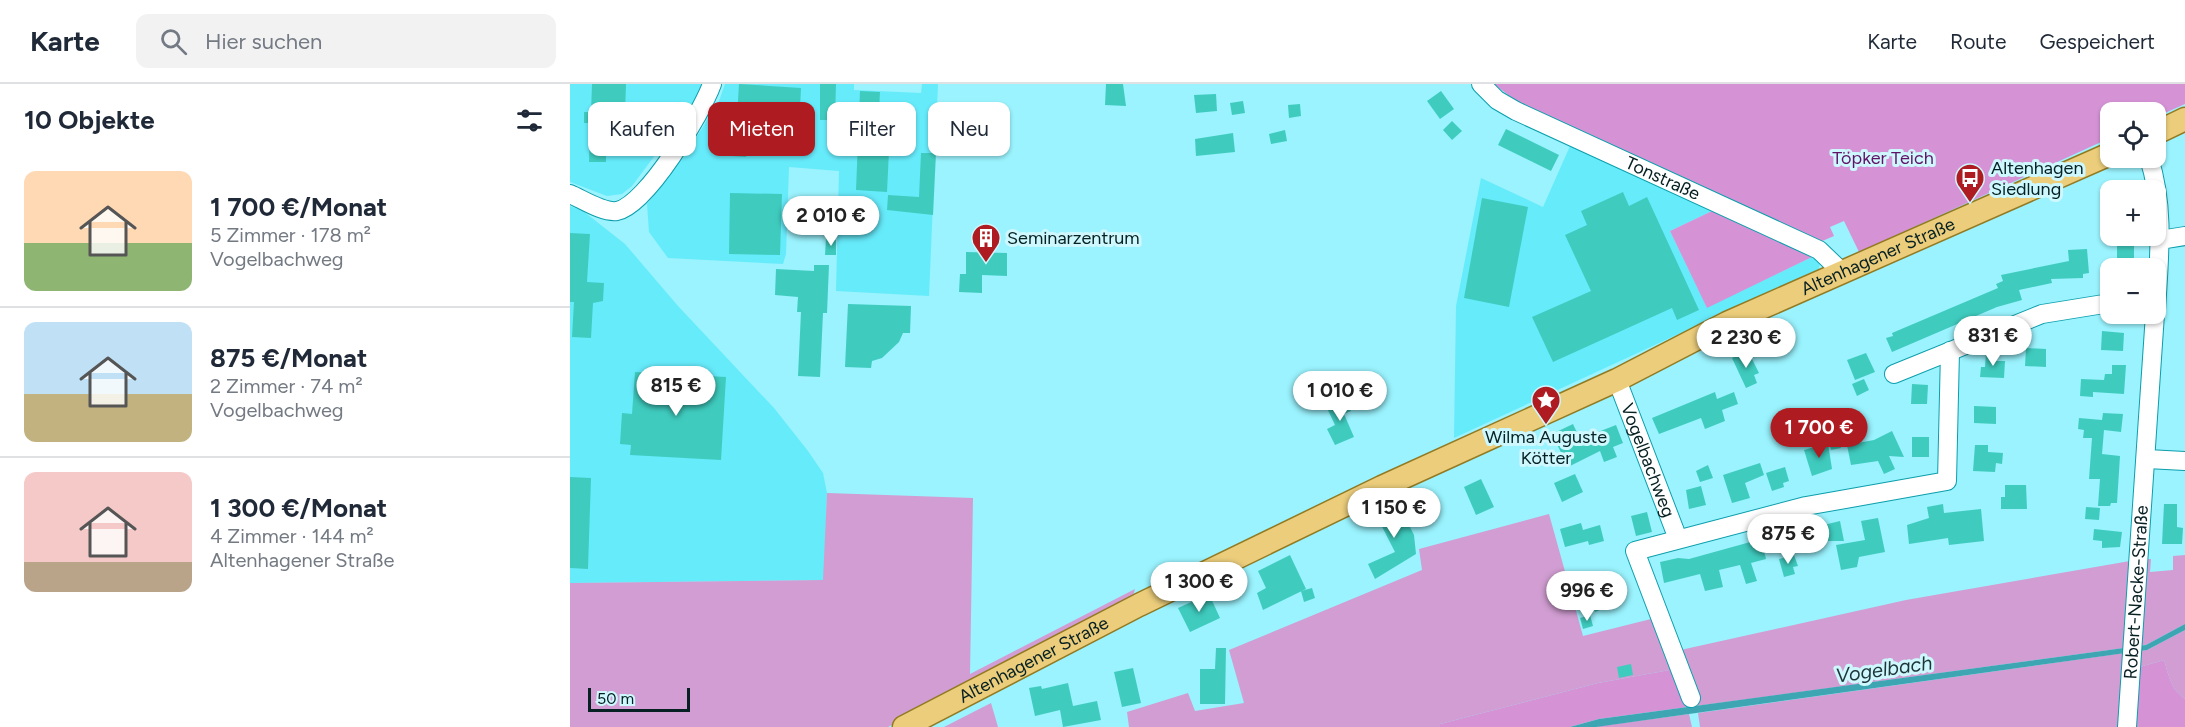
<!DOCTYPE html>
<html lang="de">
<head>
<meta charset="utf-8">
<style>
	:root { --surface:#fff; --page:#f2f2f3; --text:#1f2937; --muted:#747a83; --line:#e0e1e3; --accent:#ae1c21 }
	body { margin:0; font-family:Figtree,sans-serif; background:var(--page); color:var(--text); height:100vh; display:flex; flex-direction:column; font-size:22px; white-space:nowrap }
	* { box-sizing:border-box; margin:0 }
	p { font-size:20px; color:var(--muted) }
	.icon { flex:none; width:33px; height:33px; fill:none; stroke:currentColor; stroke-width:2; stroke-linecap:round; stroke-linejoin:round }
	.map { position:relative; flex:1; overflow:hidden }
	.drawer { display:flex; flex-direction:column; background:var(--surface); width:570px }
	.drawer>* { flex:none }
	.hud { position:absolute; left:18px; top:18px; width:570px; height:54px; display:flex; gap:12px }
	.controls { position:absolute; left:1530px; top:18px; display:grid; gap:12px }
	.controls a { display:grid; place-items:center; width:66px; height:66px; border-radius:12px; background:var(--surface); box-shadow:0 2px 4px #0004; font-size:30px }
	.scale { position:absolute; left:18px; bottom:15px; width:102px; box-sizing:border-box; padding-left:6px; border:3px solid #062023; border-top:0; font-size:16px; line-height:21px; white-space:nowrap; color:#062023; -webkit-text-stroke:4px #cef8fd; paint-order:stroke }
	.price { position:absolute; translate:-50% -51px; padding:0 14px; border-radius:21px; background:#fff; color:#222; font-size:20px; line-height:39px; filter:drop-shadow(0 2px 3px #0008) }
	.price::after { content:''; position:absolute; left:50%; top:36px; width:18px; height:14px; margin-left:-9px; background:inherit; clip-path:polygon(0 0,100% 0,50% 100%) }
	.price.current { background:var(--accent); color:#fff }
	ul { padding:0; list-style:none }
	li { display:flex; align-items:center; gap:18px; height:150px; padding:0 24px }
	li+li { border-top:2px solid var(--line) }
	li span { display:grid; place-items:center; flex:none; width:168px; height:120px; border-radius:12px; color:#555 }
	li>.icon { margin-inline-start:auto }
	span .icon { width:72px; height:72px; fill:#fffc; stroke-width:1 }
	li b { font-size:26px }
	h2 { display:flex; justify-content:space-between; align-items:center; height:72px; padding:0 24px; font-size:26px }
	.pill { padding:0 21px; border-radius:12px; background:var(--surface); box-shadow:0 2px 4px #0004; font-size:21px; line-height:54px }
	.pill.current { background:var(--accent); color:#fff }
	header { display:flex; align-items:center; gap:36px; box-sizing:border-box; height:84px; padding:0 30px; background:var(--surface); border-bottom:2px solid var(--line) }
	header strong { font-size:28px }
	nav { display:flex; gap:33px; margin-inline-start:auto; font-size:21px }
	.search { width:420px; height:54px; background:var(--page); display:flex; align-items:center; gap:15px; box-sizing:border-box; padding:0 21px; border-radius:12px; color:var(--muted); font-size:22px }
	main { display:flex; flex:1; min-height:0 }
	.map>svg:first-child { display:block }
</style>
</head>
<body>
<header>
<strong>Karte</strong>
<div class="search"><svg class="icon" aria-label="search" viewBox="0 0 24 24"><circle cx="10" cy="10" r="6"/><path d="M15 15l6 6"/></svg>Hier suchen</div>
<nav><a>Karte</a><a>Route</a><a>Gespeichert</a></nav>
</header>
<main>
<section class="drawer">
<h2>10 Objekte<svg class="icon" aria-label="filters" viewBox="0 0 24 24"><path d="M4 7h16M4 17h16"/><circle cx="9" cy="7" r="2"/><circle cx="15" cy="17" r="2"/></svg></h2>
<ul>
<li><span style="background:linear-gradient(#ffd9b3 60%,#8fb573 0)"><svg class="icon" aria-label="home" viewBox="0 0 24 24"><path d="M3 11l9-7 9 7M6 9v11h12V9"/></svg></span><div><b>1 700 €/Monat</b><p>5 Zimmer · 178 m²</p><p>Vogelbachweg</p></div></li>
<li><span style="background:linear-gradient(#bfe0f5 60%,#c2b280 0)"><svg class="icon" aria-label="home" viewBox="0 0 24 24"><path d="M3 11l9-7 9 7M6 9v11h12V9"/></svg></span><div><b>875 €/Monat</b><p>2 Zimmer · 74 m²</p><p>Vogelbachweg</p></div></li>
<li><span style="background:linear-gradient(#f6c9c9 75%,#b9a48a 0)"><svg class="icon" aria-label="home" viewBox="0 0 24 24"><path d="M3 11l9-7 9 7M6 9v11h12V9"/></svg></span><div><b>1 300 €/Monat</b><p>4 Zimmer · 144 m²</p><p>Altenhagener Straße</p></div></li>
</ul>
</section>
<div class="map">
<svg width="1615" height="643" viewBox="0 0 1615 643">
	<rect width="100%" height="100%" fill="#9af3fe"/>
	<!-- built -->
	<g fill="#66ebfb">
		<polygon points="0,0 133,0 127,15 62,102 52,110 37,112 0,98"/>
		<polygon points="155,0 284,0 284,6 351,9 352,0 368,0 359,212 266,207 269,87 219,83 216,170 213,180 98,174 79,148 77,120 114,73 149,17"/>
		<polygon points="1000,62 1142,127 1100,147 1137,223 1242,173 1250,176 1249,185 884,354 886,222 911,94 973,123"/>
		<polygon points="0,122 13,127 55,160 108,222 204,324 238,367 253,389 257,409 254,496 0,499"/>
	</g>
	<!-- green -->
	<g fill="#d19dd2">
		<polygon points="257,409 403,414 400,590 565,505 563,512 478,560 318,643 0,643 0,499 253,496"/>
		<polygon points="979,430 1013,552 1085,534 1105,585 1028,599 870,640 870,643 559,643 557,628 618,609 625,627 674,619 659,566 852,486 849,465"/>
		<polygon points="1615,471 1615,540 1576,561 1567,562 1577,475 1581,475 1580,488 1603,486 1603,472"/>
		<polygon points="1560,477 1562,563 1126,622 1106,567 1336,516"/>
		<path d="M1615 546V615C1601 605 1599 592 1594 576L1566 584 1567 567 1577 566Z"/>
		<polygon points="1561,568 1554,643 1130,643 1128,629"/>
		<polygon points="421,619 428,643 374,643"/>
		<polygon points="1119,630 1122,643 1026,643 1030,642"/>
	</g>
	<!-- forest -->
	<g fill="#d593d6">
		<polygon points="924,0 1615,0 1615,20 1586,33 1586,28 1540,28 1540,54 1289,168 1274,137 1260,143 1264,152 1250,158 951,21"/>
		<polygon points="1142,127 1242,173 1137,224 1100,147"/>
		<path d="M1594 576C1599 592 1601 605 1615 615V643H1561L1566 584Z"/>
		<polygon points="1105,585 1118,623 1029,635 1000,643 870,643 870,640 1028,599"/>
	</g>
	<!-- water -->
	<polygon fill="#3ea6b2" points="1615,540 1615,546 1577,566 1026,643 1000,643 1029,635 1576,561"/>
	<!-- building -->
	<g fill="#3fccbf">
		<polygon points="22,0 56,0 55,30 89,31 89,43 71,42 70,51 59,51 59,68 46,67 46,71 36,71 36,78 19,78 20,39 14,39 14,28 21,28"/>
		<polygon points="169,0 231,4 229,46 185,44 184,64 177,64 176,73 146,71 147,49 166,50"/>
		<polygon points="250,0 266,0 265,36 250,36"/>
		<polygon points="536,0 553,0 556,22 535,21"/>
		<polygon points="290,7 310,8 309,27 329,28 328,46 320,46 317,108 286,106"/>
		<polygon points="871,7 884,25 870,35 857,17"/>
		<polygon points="646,10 647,27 626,29 624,11"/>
		<polygon points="673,17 675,29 662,31 660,19"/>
		<polygon points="730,20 731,32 719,34 718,21"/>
		<polygon points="882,37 892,47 882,56 873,46"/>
		<polygon points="936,45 989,71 981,87 928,61"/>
		<polygon points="715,46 717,57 701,60 699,50"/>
		<polygon points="663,49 665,68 626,72 625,55"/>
		<polygon points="351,69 366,69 363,131 317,126 318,111 349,113"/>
		<polygon points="1053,108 1059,122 1077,113 1129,226 1107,236 1102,224 983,278 962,233 1021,207 995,151 1017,141 1011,127"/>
		<polygon points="160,109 212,110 210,171 159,170"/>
		<polygon points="912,114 958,123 939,223 894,214"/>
		<polygon points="0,149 20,150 17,198 34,199 33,217 23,219 21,254 2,253 4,218 0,218"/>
		<rect x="1547" y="152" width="17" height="30"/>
		<polygon points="256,155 266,156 266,171 255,171"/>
		<polygon points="1517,165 1519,189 1513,190 1513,194 1481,195 1482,199 1449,206 1452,216 1427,223 1322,268 1316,254 1323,252 1322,249 1428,204 1426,200 1433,197 1431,191 1499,177 1498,166"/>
		<polygon points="396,168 437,169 437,192 412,191 412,209 389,208 390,190 396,190"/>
		<polygon points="244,181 259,181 257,229 253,229 250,293 228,292 231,228 227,228 228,213 205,211 206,185 244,187"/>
		<polygon points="278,220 341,222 340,249 333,249 329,258 312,274 302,277 301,284 275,283"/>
		<polygon points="1532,247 1554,249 1553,267 1531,266"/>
		<polygon points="1456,264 1476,265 1476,283 1455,282"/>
		<polygon points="1178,267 1189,289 1184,291 1187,299 1176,304 1162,274"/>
		<polygon points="1296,269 1305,288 1285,296 1277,276"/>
		<polygon points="1416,269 1426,270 1426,277 1435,277 1434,294 1410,293 1411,283 1415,283"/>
		<polygon points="1542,281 1556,281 1554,310 1523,308 1523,313 1510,312 1511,295 1534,296 1535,290 1542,290"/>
		<polygon points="65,288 156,293 151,376 60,371 61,361 50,360 52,329 62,330"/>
		<polygon points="1294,295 1299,306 1287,312 1282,300"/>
		<polygon points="1342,300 1358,301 1357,320 1341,320"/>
		<polygon points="1145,308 1147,315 1164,308 1168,320 1152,326 1155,337 1135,345 1131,334 1089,350 1082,334"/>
		<polygon points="775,313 781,327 774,330 784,353 765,361 757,345 765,341 756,322"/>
		<polygon points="1404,322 1426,323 1426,340 1404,339"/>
		<polygon points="1533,329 1553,330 1551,348 1534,346 1532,370 1550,372 1547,419 1541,419 1540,422 1528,422 1530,395 1519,395 1522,354 1513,354 1514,346 1508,345 1509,334 1532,336"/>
		<polygon points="1003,340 1010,355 1046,341 1053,359 1043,363 1047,373 1034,378 1030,367 998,383 982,350"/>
		<polygon points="1267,346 1271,364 1261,366 1257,348"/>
		<polygon points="1322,347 1334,373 1319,372 1325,385 1314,390 1308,377 1281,381 1277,361 1304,356"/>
		<rect x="1342" y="353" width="17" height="20"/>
		<polygon points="1258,359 1262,385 1242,392 1234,366"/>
		<polygon points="1405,361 1418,361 1418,368 1433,369 1432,380 1426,379 1425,388 1403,387"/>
		<polygon points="1190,379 1194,391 1175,399 1180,414 1162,419 1153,391"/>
		<polygon points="1138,381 1143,394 1130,398 1126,387"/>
		<polygon points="1215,383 1219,397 1213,399 1214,403 1202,407 1196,389"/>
		<polygon points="1005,390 1013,408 992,418 984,399"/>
		<polygon points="0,393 21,394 18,485 0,484"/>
		<polygon points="911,395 924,423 906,431 894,403"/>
		<polygon points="1435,401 1456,401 1457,425 1431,425 1431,413 1435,413"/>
		<polygon points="1131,402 1136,421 1119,425 1116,406"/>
		<polygon points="826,415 844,451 846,470 805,495 798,480 825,468 804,427"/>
		<polygon points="1373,420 1374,429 1411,425 1414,457 1379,461 1378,454 1339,460 1337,441 1359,434 1357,423"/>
		<polygon points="1594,420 1607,420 1607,443 1613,444 1612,460 1592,460"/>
		<polygon points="1516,423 1530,424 1529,436 1515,435"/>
		<polygon points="1077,428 1082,448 1066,452 1061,432"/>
		<polygon points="1308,434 1315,468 1289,473 1287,483 1271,486 1266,461 1295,456 1291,437"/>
		<polygon points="1270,437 1274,457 1254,457 1217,467 1213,451"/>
		<polygon points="1011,439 1013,446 1030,441 1034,457 1019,461 1018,457 995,463 990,445"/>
		<polygon points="1524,445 1552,448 1550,463 1532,464 1532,457 1523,456"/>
		<polygon points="1184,457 1186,461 1192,459 1196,475 1181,479 1187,497 1176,500 1170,481 1149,486 1153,503 1135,507 1130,490 1094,499 1090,478 1108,474 1119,475"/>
		<polygon points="720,471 736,505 693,526 687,509 696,504 688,487"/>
		<polygon points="1224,471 1228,482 1223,483 1225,490 1214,493 1209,475"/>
		<polygon points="1043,501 1048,519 1025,528 1020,510"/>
		<polygon points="742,504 745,514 734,518 731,507"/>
		<polygon points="639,510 650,534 620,548 608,524"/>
		<polygon points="1020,531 1023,542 1013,545 1010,534"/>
		<polygon points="646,564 656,564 655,620 630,620 630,585 645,585"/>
		<polygon points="1061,580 1063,591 1049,594 1047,583"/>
		<polygon points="563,584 571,619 552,623 544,588"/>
		<polygon points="498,599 503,622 527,617 531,636 493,643 490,626 465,632 459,604 471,602 472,605"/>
	</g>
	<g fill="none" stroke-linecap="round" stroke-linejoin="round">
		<!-- minor casing -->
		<g stroke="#0c9eac" stroke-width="20">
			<g id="minor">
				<path id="s1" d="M911 0 927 16 946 27 1249 166 1272 188"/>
				<path d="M1579 74C1595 124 1589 174 1586 226"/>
				<path d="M0 110C12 115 33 129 47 127 77 121 132 28 142 0"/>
				<polyline points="1590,156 1615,152"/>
				<polyline points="1324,290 1472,230 1540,219"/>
				<path id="s2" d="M1047 296 1108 455"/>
				<polyline points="1577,375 1615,377"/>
				<polyline points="1121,614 1065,467 1236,422 1377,397 1380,267"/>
				<path id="s3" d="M1557 643 1585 230"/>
			</g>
		</g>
		<!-- major casing -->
		<g stroke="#927a23" stroke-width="25">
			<g id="major">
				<polyline points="1586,49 1615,35"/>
				<path id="s4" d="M334 643 569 521 812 403 1047 296 1157 239 1540 70"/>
			</g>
		</g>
		<!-- minor -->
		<use href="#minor" stroke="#fff" stroke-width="18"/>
		<!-- major -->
		<use href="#major" stroke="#ebcd7b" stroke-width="22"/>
	</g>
	<!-- icons -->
	<defs>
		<g id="bus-pin" transform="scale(1.5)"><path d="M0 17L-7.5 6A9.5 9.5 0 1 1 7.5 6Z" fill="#ae1c21" stroke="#cef8fd"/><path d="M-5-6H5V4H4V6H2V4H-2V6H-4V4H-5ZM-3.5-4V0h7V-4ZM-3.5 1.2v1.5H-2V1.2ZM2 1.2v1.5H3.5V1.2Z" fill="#fff"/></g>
		<g id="building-pin" transform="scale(1.5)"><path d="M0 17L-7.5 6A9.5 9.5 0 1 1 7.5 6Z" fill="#ae1c21" stroke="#cef8fd"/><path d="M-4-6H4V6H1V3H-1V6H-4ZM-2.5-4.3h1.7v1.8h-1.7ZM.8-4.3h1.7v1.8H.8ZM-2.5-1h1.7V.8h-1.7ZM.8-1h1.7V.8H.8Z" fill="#fff"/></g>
		<g id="sight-pin" transform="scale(1.5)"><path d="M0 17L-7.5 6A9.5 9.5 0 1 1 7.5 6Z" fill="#ae1c21" stroke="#cef8fd"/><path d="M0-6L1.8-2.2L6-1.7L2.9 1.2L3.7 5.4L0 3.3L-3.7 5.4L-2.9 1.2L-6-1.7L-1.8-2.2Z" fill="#fff"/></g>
	</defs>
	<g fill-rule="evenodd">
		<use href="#bus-pin" x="1400" y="94"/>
		<use href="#building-pin" x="416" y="154"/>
		<use href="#sight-pin" x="976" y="316"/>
	</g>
	<g text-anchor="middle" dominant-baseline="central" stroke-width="6" stroke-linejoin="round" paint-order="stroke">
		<!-- park labels -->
		<g font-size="18" fill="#621266" stroke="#cef8fd">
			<text x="1313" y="74">Töpker Teich</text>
		</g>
		<!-- poi labels -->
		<g font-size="18" fill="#062023" stroke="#cef8fd" text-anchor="start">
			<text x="1421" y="84">Altenhagen<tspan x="1421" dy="21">Siedlung</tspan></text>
			<text x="437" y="154">Seminarzentrum</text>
			<text x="976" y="353" text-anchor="middle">Wilma Auguste<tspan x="976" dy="21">Kötter</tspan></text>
		</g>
		<!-- street labels -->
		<g font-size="18" fill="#062023" stroke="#cef8fd">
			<text stroke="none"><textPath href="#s1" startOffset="206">Tonstraße</textPath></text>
			<text stroke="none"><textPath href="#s4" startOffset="1082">Altenhagener Straße</textPath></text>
			<text stroke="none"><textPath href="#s2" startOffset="86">Vogelbachweg</textPath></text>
			<text stroke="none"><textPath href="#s3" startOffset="135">Robert-Nacke-Straße</textPath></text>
			<text stroke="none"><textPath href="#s4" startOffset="146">Altenhagener Straße</textPath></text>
		</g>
		<!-- water labels -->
		<g font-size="20" font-style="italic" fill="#1d3538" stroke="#cef8fd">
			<text transform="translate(1314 585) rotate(-8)">Vogelbach</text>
		</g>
	</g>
</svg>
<div class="controls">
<a><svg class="icon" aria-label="locate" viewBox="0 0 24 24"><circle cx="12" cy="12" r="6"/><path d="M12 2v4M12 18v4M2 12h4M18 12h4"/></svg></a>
<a>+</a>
<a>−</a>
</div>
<div class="scale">50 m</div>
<b class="price" style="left:261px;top:163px">2 010 €</b>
<b class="price" style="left:1423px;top:283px">831 €</b>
<b class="price" style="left:1176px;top:285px">2 230 €</b>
<b class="price" style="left:106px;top:333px">815 €</b>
<b class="price" style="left:770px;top:338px">1 010 €</b>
<b class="price current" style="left:1249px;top:375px">1 700 €</b>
<b class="price" style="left:824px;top:455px">1 150 €</b>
<b class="price" style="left:1218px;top:481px">875 €</b>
<b class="price" style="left:629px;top:529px">1 300 €</b>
<b class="price" style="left:1017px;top:538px">996 €</b>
<div class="hud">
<a class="pill">Kaufen</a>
<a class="pill current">Mieten</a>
<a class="pill">Filter</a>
<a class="pill">Neu</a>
</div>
</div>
</main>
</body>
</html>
